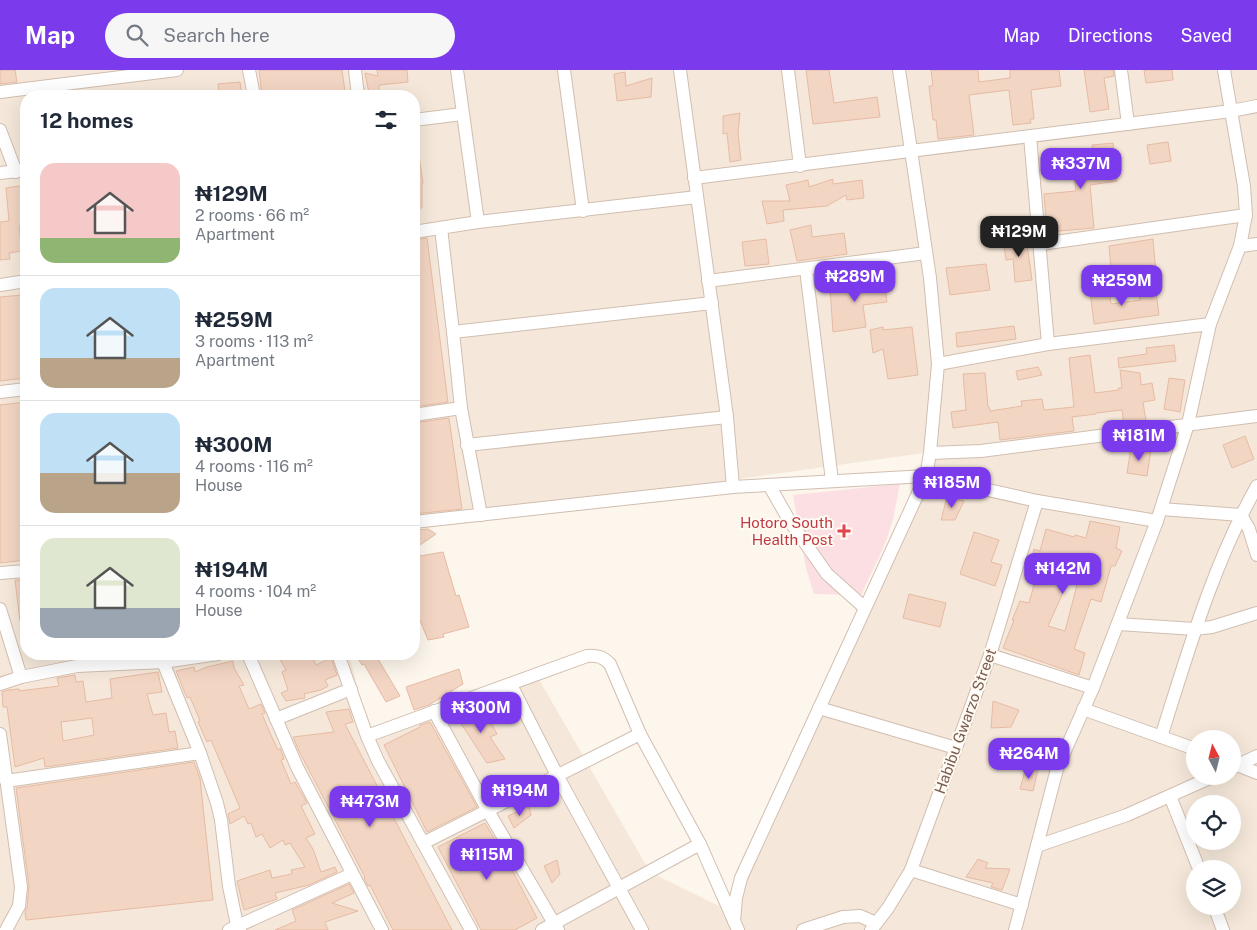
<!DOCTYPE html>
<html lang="en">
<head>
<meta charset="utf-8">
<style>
	:root { --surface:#fff; --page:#f6f6f7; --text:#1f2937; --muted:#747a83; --line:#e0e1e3; --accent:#7c3aed }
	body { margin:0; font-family:"Public Sans",sans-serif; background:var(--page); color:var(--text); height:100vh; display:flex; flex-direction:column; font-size:19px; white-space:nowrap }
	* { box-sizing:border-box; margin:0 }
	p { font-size:16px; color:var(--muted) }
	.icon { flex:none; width:28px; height:28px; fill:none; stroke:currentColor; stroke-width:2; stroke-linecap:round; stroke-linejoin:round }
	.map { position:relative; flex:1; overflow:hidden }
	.side { position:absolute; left:20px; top:20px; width:400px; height:570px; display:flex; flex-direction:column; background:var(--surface); border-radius:20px; box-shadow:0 5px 20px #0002 }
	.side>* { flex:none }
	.needle { width:32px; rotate:353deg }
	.buttons { position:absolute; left:1186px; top:660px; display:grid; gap:10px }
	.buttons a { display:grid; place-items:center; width:55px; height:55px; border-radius:50%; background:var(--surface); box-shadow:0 5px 20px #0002; font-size:25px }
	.price { position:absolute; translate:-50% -42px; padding:0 11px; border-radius:10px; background:var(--accent); color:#fff; font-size:16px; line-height:32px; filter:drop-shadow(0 1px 2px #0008) }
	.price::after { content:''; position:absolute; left:50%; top:30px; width:15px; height:11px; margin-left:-8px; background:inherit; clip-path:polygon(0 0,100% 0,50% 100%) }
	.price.current { background:#222; color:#fff }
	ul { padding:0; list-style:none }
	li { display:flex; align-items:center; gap:15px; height:125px; padding:0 20px }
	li+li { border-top:1px solid var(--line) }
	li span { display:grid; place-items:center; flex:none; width:140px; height:100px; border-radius:15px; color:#555 }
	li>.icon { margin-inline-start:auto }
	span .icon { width:60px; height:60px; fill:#fffc; stroke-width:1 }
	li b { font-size:21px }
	h2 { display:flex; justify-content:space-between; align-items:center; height:60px; padding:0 20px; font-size:21px }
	header { display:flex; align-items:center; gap:30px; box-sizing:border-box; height:70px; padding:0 25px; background:var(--accent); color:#fff }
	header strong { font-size:24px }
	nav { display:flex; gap:28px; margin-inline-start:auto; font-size:18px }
	.search { width:350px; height:45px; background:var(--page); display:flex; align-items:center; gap:12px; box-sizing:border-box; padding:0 18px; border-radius:28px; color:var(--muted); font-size:19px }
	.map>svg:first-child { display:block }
</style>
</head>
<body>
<header>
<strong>Map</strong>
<div class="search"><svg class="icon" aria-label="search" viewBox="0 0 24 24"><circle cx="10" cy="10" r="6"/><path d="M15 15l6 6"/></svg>Search here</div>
<nav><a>Map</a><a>Directions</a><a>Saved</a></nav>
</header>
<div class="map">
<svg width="1257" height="860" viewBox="0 0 1257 860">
	<rect width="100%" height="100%" fill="#fdf6ec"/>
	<!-- residential -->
	<path fill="#f5e8da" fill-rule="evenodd" d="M0 0H1257V860H0ZM26 26H414V450L591 430 938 381 729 841 650 802 537 606 368 658 349 584H26ZM1195 669H1232V706H1195ZM1195 734H1232V771H1195ZM1195 799H1232V836H1195Z"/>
	<!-- medical -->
	<polygon fill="#fbdfe3" points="900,414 893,449 885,474 861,525 814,524 806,498 793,425"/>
	<!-- building -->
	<g fill="#f3d5c3" stroke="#e6bba3" fill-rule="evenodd">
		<polygon points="0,0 15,0 17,12 0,14"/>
		<polygon points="259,0 342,0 345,21 317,24 317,26 262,26"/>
		<polygon points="377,0 407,0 408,12 379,15 379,21 369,23 365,3 378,6"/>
		<polygon points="806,0 829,0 834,33 877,27 880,47 813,54"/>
		<polygon points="931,0 978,0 979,12 1010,8 1010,0 1059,0 1061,16 1031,20 1034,49 1030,49 1031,53 1013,55 1009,20 969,25 974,65 938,69 936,50 933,50 929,16 933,16"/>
		<polygon points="1084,0 1113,0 1114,6 1104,8 1109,39 1090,42"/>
		<polygon points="1144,0 1172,0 1173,10 1146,13"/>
		<polygon points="625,2 626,16 652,8 651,27 617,31 614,4"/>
		<polygon points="240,12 242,26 219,26 218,14"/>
		<polygon points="740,43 738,63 741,90 730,92 727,63 723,64 723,46"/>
		<polygon points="1168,72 1171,91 1150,94 1147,75"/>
		<polygon points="1113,73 1117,111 1090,115 1094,158 1047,162 1044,124 1076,121 1071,83 1093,81 1092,75"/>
		<polygon points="414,86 419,86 423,113 422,113 422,138 414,138"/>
		<polygon points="833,109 833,114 862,110 864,128 847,130 846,125 827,136 783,140 784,151 767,154 762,131 790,131 786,115 808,110 809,117"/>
		<polygon points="26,115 26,155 19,156 22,181 9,183 10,189 0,190 0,152 9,151 6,118"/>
		<polygon points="811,155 812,167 844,163 847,184 797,191 790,160"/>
		<polygon points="1026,167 1032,210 1015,212 1013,189 1006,190 1003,170"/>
		<polygon points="427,168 448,332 414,337 414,170"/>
		<polygon points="766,169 769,194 745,196 742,172"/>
		<polygon points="1153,169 1156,204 1112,210 1109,176"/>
		<polygon points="986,194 990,220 950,225 946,198"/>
		<polygon points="884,207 887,232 863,235 866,257 833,262 830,218 866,213 865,210"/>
		<polygon points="1109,219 1111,234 1140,230 1139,224 1156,222 1159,245 1094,254 1090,221"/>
		<polygon points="22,225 26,262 26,308 0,311 0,227"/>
		<polygon points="1014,256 1016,269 957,277 956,263"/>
		<polygon points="883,257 883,260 912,257 918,305 888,309 883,279 873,283 870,260"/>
		<polygon points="1174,275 1176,291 1119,298 1118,288 1147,284 1146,278"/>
		<polygon points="1090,285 1095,323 1119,320 1118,318 1122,318 1120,300 1140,303 1141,315 1152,313 1155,330 1143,332 1146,351 1124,355 1122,340 1096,343 1096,344 1072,347 1074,361 1000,370 998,352 953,358 951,342 966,340 963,304 985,303 988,337 989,337 990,341 1022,336 1021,331 1042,329 1044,340 1074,337 1069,288"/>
		<polygon points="1038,297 1042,305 1018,310 1016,301"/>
		<polygon points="1169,308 1185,310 1180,342 1164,339"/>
		<polygon points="26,332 26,490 0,493 0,335"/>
		<polygon points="449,348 462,439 414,444 414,353"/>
		<polygon points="1245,366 1254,389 1232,398 1223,375"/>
		<polygon points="1131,377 1151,380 1147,406 1127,403"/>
		<polygon points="947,427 964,431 955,450 941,450"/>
		<path d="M1090 451 1120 457 1116 478 1122 481 1115 496H1111L1101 532 1091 529 1074 579 1085 583 1079 605 1003 578 1014 550H1012L1020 531 1029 533 1034 515 1027 511 1034 479 1040 481 1046 459 1074 467 1075 465 1086 468ZM1076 494 1082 496 1065 561 1048 556Z"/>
		<polygon points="428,459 436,464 414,479 414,460"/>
		<polygon points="974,462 999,470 991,492 1002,495 995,516 960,504"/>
		<polygon points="443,482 456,526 459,525 469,557 443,564 444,567 428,570 414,536 414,487"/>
		<polygon points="15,510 26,510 26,550 20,551"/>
		<polygon points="909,524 946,533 940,557 903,548"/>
		<polygon points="289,584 311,584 316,595 331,588 337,605 325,610 328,616 321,620 304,624 305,628 286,631 281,623 288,620 282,602 286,600 278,586"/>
		<polygon points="355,584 375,584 400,626 386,632 364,594 362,595"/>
		<polygon points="233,591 234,598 244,615 239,616 249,639 261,634 265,643 262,644 270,663 278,680 280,678 284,689 281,690 291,714 295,712 307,733 301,736 315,764 306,768 313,779 321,802 335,797 337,802 309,815 275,823 277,829 244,840 237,811 270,800 272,808 292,804 291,800 305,797 290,773 285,775 283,770 270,778 262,764 256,767 251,753 248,754 244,746 230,754 228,744 240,738 211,670 207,672 198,652 200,651 190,627 187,628 176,601 194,597 195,602 207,597"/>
		<polygon points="459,599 463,614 429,635 414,640 406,617"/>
		<path d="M158 602 162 622 147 624 153 645 166 643 169 662 175 661 178 678 45 697 44 688 15 697 7 637H3L2 622 8 620 19 619V621L59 616 57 608 75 605 76 612 83 611 86 632 112 628 110 609ZM92 648 94 665 63 671 61 652Z"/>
		<polygon points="993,631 1019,640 1011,657 991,658"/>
		<polygon points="483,638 497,664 490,667 505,689 487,693 456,646"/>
		<polygon points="349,639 353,652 345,654 452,860 393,860 370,815 368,816 364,808 365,807 299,681 293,667 334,662 326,642"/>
		<polygon points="430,652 477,737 427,762 384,675 420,657 420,655"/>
		<polygon points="194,692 200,708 213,830 26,850 25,842 27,837 29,816 16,718"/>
		<polygon points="1038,700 1033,721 1020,719 1025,701"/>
		<polygon points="529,736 531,745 514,758 508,746"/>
		<polygon points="485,753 507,790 537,848 515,860 481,860 438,777"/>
		<polygon points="978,789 988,793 985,798 1010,799 1002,820 991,817 993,813 966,807"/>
		<polygon points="557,790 560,804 552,813 544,796"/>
		<polygon points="349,814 354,823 332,833 358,841 325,852 328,860 275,860 296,851 292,840"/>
	</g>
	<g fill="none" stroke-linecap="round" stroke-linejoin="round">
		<!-- minor casing -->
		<g stroke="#d1beb0" stroke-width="14">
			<g id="minor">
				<polyline points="249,0 254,26"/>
				<polyline points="355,0 358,26"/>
				<polyline points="457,0 478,152"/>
				<polyline points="564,0 583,141"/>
				<polyline points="680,0 727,347 733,417"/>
				<polyline points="788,0 800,96"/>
				<polyline points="1121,0 1128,54"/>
				<polyline points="0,22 177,0"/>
				<polyline points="414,50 462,44"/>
				<polyline points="0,60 16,102"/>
				<polyline points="1030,66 1048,274"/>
				<polyline points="0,103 26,100"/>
				<polyline points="694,108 1231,41 1257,36"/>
				<polyline points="441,158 453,262 461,338 481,445"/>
				<polyline points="414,162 478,152 697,127"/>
				<polyline points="1041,174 1246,145"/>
				<polyline points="1240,176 1257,174"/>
				<polyline points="806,199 832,411"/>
				<polyline points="708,211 926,183"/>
				<polyline points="0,215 26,211"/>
				<polyline points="453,262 712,233"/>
				<polyline points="938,294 1048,274 1210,254"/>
				<polyline points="0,322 26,319"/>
				<polyline points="414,345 461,338"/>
				<polyline points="467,375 727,347"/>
				<polyline points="930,383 981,381 1257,346"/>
				<polyline points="769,415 789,450 827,504 865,538"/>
				<polyline points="1161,439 1241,445 1249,459 1257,485"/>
				<polyline points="414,452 733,417 926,406 1037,431 1157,451"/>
				<polyline points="0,503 26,501"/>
				<polyline points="0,539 21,607"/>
				<polyline points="1118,554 1195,559 1212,557 1257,543"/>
				<polyline points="248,584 297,697 382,860"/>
				<polyline points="338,584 367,666 378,691 471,860"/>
				<polyline points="990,585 1093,618"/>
				<polyline points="163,592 200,683 217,733 221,750 229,816 237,855 240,860"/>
				<polyline points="0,614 21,607 77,596 163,592 218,584"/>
				<polyline points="511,615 558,707 642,860"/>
				<polyline points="819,638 956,678"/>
				<polyline points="1083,639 1195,679"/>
				<polyline points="434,641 488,741 558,860"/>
				<polyline points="276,649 351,619"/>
				<polyline points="0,664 21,817 19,836 6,860"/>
				<path d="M367 666 587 586C598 585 603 587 610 594L640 664 700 774 738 860"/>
				<path d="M1161 667C1188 582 1213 494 1257 416"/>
				<polyline points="1235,694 1257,703"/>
				<polyline points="1232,698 1257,686"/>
				<polyline points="6,711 200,683"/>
				<polyline points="1170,726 1199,799"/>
				<polyline points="423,773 640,664"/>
				<polyline points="1037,776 1127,745 1214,706"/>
				<polyline points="911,800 1022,835"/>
				<polyline points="1214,836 1223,860"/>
				<polyline points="734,851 736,828 741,808 926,406 930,383 938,294 930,208 899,0"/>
				<polyline points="229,860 352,804"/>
				<polyline points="542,860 700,774"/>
				<polyline points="803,860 843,847 860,846 876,853"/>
				<polyline points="871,860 888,838 911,800 990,585 1037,431"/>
				<polyline points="1015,860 1057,699 1093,618 1157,451 1188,354 1210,254 1240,176 1246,145 1244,116 1224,0"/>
			</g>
		</g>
		<!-- minor -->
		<use href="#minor" stroke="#fff" stroke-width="12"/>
	</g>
	<!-- markers -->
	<path fill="#e0444e" stroke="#fffaf3" stroke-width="2" d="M841.5 453.5h5v5h5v5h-5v5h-5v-5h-5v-5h5z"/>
	<g text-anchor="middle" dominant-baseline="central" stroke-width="4" stroke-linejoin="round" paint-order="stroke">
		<!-- health labels -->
		<g font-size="15" fill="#be3a42" stroke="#fffaf3" text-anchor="end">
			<text x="833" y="452">Hotoro South<tspan x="833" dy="17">Health Post</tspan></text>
		</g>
		<!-- street labels -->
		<g font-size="15" fill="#7a5c4d" stroke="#fffaf3">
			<text transform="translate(965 651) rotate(-70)">Habibu Gwarzo Street</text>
		</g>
	</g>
</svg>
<div class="buttons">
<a><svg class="needle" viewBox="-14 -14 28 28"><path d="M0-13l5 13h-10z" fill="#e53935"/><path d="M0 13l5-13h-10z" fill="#747a83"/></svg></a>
<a><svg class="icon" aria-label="locate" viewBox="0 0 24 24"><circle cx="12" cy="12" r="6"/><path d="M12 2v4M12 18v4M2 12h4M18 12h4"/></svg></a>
<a><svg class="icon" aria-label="layers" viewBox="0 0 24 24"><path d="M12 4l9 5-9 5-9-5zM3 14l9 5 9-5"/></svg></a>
</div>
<b class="price" style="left:1081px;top:120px">₦337M</b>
<b class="price current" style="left:1019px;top:188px">₦129M</b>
<b class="price" style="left:855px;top:233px">₦289M</b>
<b class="price" style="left:1122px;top:237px">₦259M</b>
<b class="price" style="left:1139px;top:392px">₦181M</b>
<b class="price" style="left:952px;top:439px">₦185M</b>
<b class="price" style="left:1063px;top:525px">₦142M</b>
<b class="price" style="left:481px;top:664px">₦300M</b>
<b class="price" style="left:1029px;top:710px">₦264M</b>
<b class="price" style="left:520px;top:747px">₦194M</b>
<b class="price" style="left:370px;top:758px">₦473M</b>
<b class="price" style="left:487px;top:811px">₦115M</b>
<section class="side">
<h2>12 homes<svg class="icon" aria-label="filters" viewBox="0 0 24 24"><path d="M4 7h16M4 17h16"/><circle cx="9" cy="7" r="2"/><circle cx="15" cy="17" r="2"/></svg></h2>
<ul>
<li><span style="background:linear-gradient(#f6c9c9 75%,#8fb573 0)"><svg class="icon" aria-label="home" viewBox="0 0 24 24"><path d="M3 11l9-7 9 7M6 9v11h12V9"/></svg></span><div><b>₦129M</b><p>2 rooms · 66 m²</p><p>Apartment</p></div></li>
<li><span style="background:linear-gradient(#bfe0f5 70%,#b9a48a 0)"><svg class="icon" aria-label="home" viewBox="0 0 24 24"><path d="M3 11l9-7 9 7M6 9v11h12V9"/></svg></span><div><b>₦259M</b><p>3 rooms · 113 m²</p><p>Apartment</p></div></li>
<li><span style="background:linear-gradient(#bfe0f5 60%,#b9a48a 0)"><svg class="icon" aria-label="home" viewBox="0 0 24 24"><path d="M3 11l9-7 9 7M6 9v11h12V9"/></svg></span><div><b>₦300M</b><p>4 rooms · 116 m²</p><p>House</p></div></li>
<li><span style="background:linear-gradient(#dfe7d0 70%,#9aa5b1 0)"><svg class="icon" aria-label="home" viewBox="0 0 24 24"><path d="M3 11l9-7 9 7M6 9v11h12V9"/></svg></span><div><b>₦194M</b><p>4 rooms · 104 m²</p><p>House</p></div></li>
</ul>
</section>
</div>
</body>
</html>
